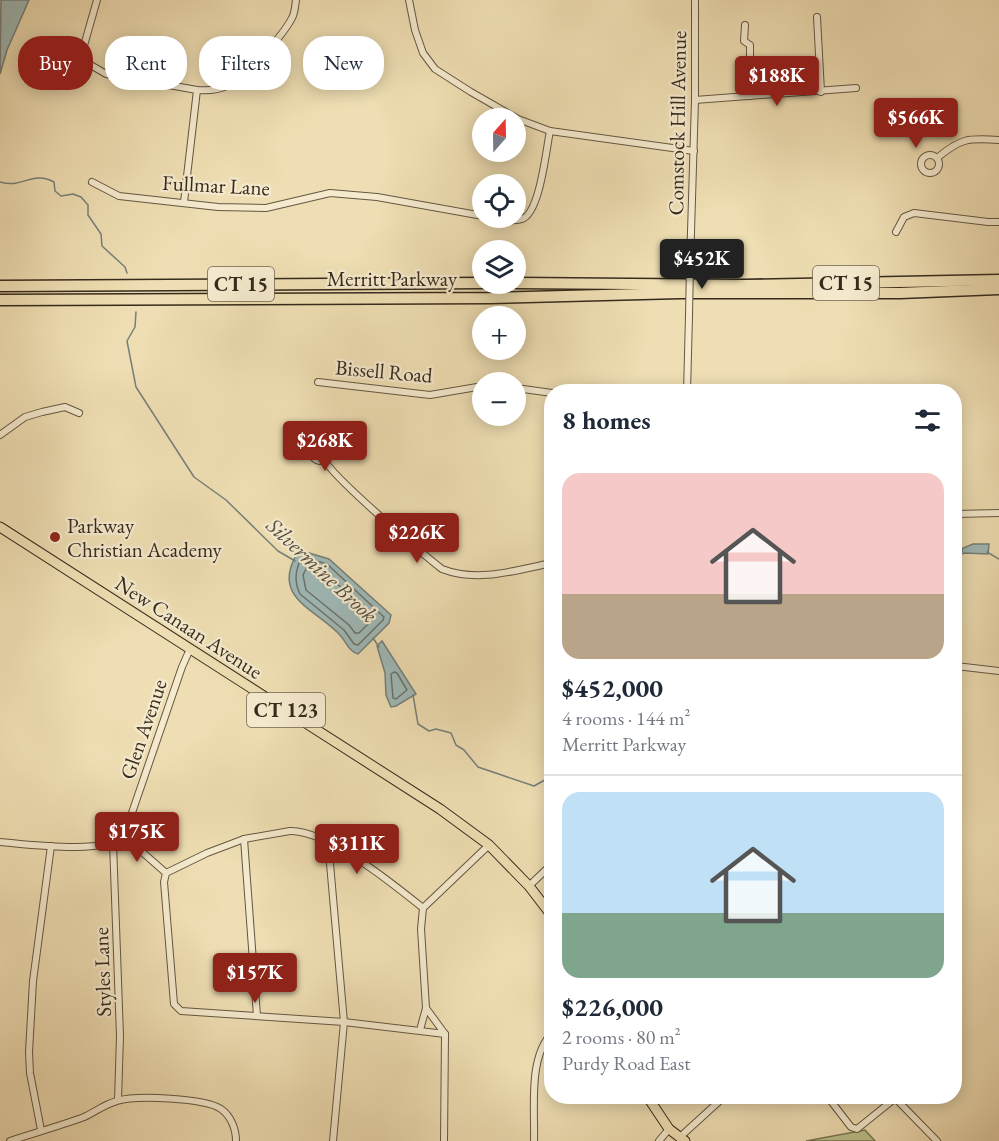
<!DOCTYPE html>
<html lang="en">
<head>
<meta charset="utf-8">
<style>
	:root { --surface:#fff; --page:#f6f6f7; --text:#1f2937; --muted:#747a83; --line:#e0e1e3; --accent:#8f2418 }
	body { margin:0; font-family:"EB Garamond",serif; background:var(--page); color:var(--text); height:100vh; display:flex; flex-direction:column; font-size:22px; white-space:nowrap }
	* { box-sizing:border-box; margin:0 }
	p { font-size:20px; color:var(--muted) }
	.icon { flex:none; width:33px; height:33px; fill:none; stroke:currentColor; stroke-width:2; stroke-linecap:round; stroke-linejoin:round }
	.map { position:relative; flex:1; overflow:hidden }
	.panel { position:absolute; left:544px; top:384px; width:418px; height:720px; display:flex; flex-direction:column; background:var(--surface); border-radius:24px; box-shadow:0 3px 15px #0003 }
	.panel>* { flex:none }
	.top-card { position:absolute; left:18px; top:36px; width:436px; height:54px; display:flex; gap:12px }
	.needle { width:39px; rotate:20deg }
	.tools { position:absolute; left:472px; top:108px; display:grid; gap:12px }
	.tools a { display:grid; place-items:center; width:54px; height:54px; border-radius:50%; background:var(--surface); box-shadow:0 3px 15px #0003; font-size:30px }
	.price { position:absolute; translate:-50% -51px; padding:0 14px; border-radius:6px; background:var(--accent); color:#fff; font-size:20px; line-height:39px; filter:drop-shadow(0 2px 3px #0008) }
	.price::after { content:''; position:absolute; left:50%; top:36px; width:18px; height:14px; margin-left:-9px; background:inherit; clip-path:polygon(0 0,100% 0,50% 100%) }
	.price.active { background:#222; color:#fff }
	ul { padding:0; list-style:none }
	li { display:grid; align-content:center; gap:12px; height:318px; padding:0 18px }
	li+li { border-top:2px solid var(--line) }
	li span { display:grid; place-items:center; height:186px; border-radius:18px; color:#555 }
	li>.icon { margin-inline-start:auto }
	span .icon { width:108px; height:108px; fill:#fffc; stroke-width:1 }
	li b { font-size:26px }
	h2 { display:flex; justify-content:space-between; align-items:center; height:72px; padding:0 18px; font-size:26px }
	.pill { padding:0 21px; border-radius:24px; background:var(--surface); box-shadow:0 3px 15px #0003; font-size:21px; line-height:54px }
	.pill.active { background:var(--accent); color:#fff }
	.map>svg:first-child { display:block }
</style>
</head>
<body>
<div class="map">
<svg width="999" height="1141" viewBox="0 0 999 1141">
	<rect width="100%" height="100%" fill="#efdeb3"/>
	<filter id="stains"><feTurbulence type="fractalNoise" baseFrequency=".00333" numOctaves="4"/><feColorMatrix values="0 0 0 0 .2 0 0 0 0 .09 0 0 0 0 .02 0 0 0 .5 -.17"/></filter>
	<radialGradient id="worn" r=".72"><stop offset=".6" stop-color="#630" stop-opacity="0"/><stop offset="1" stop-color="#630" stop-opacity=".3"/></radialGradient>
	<!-- green -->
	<polygon fill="#bbc18b" stroke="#787654" stroke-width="1.5" points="865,1130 875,1141 806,1141"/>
	<!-- water -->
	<g fill="#9fb9b8" stroke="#75807a" stroke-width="1.5">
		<polygon points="1,0 29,0 7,50 0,74"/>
		<polygon points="973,544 989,544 988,554 964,553 958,556 956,555 957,551 962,551 963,548"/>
		<path d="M309 553 329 559 391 615 389 623 358 654C348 651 346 641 339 634 315 609 271 597 297 554Z"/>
		<polygon points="382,641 416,694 396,706 391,707 386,695 385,673 377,646"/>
	</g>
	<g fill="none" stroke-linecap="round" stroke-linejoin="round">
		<!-- shore -->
		<g stroke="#6a726a" stroke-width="1.5">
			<path d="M309 559 327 564 384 617 383 620 358 645 354 644 344 630 300 594C294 582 295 572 300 561Z"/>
			<polygon points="307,567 323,571 372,616 372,620 359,633 355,633 349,625 306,590 303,575"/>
			<polygon points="394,672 397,673 407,690 396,699 393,698 391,674"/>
		</g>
		<!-- stream -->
		<g stroke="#75807a" stroke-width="1.5">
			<path d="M0 182C23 189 32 170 54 182L55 191 61 196 73 194 81 197 88 205V215L101 234 102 246 125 267 127 273"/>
			<polyline points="136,312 135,327 127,341 136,387 194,477 226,500 278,551 295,561"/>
			<polyline points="987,552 999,559"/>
			<polyline points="373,638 379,647"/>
			<polyline points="413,695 418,724 429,731 436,729 451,733 456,745 464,750 478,767 534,786 552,776"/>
		</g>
		<!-- minor casing -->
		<g stroke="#645742" stroke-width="8">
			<g id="minor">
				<path d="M97 0 83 49 89 64 106 74 197 90C208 91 219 90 229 85 246 78 283 35 292 18 295 13 295 6 296 0"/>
				<polyline points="409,0 415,30 423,53 435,69 471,92 518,119 550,131 694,151"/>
				<polyline points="817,17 821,92"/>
				<polyline points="745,25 744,41 750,45 750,96"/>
				<polyline points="695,100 856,88"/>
				<circle cx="930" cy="164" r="9"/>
				<path d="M937 158C961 138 968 138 999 140"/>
				<polyline points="92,182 119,196 218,207 266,208 330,193 377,197 483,216"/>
				<polyline points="184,202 197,90"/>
				<path d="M494 218C502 219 514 222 522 219 540 213 546 150 550 131"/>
				<polyline points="896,232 904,217 914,213 988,222 999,222"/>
				<polyline points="690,265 695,100 695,0"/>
				<polyline points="318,382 430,395 483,386"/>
				<polyline points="516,388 552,393"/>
				<polyline points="601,392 631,390 654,392"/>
				<polyline points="687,392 689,316"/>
				<polyline points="0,435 25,417 42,412 65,407 79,413"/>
				<circle cx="321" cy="451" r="10"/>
				<path d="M325 460C329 474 424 555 442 569 478 583 516 570 552 563"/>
				<polyline points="956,514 999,513"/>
				<polyline points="956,666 999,671"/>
				<path d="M290 831C327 830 393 884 423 908L421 929 426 1008 445 1034 344 1022 181 1011 174 1004 164 882 166 873 207 853 244 839Z"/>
				<polyline points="124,836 166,873"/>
				<polyline points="244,839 257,1016"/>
				<polyline points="328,841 344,1022 333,1141"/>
				<path d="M0 842C26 844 106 855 124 836L182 667 190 649"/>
				<polyline points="113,843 120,1036 118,1100"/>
				<polyline points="529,886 552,864"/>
				<polyline points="423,908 489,845"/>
				<polyline points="420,1030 426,1008"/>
				<polyline points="827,1096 851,1127 857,1129 898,1096"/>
				<polyline points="896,1099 937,1141"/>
				<polyline points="41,1130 30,1073 29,1052 33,981 51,846"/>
				<polyline points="680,1137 725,1096"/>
				<path d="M10 1141C34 1133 60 1126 84 1117 95 1112 105 1104 117 1101 136 1095 205 1098 221 1109 231 1116 236 1129 236 1141"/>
				<polyline points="444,1141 445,1034"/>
				<path d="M534 1141C535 1109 528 1057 552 1033"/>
				<polyline points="659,1141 669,1129"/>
			</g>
		</g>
		<!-- primary casing -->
		<g stroke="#352a1c" stroke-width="11">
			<g id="primary">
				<polyline points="0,527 440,809 489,845 529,886 552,916"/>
				<polyline points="647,1096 669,1129 685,1141"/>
			</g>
		</g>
		<!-- motorway casing -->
		<g stroke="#352a1c" stroke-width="13">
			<g id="motorway">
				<polyline points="516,283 745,285 999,280"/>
				<polyline points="0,286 483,283"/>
				<polyline points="0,300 491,298 680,293 900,293 999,289"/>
			</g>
		</g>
		<!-- minor -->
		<use href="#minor" stroke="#f5eace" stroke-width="6"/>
		<!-- primary -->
		<use href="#primary" stroke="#efdeb3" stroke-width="9"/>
		<!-- motorway -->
		<use href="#motorway" stroke="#efdeb3" stroke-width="10"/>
		<!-- minor-bridge casing -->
		<g stroke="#645742" stroke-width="8" stroke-linecap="butt">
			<polyline id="minor-bridge" points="689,316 690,265"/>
		</g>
		<!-- minor-bridge -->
		<use href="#minor-bridge" stroke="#f5eace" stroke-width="6"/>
	</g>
	<!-- markers -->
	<circle fill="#8f2418" stroke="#f5eace" stroke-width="2" cx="55" cy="537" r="6"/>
	<g text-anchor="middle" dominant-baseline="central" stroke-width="4.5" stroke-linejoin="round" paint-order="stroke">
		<!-- shield labels -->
		<g fill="#f5eace" stroke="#6f6451" stroke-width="1.5">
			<rect x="813" y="266" width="66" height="34" rx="4.5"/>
			<rect x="208" y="267" width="66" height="34" rx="4.5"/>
			<rect x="247" y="693" width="78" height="34" rx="4.5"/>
		</g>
		<g font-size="20" font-weight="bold" fill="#352a1c">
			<text x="846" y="283">CT 15</text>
			<text x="241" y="284">CT 15</text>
			<text x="286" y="710">CT 123</text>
		</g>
		<!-- street labels -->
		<g font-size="21" fill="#352a1c" stroke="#f5eace">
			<text transform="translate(677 123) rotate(-89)">Comstock Hill Avenue</text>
			<text transform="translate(216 185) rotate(3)">Fullmar Lane</text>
			<text x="392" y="278">Merritt Parkway</text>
			<text transform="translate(384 371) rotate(5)">Bissell Road</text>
			<text transform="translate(189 627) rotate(33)">New Canaan Avenue</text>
			<text transform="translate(143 729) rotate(-71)">Glen Avenue</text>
			<text transform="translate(102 972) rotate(-92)">Styles Lane</text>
		</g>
		<!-- poi labels -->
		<g font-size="21" fill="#352a1c" stroke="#f5eace" text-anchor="start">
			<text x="67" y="525">Parkway<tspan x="67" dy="24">Christian Academy</tspan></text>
		</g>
		<!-- water labels -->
		<g font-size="22" font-style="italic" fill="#504e43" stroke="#f5eace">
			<text transform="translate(322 570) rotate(43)">Silvermine Brook</text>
		</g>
	</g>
	<rect width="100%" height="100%" filter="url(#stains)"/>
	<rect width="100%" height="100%" fill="url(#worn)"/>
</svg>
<div class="tools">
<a><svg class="needle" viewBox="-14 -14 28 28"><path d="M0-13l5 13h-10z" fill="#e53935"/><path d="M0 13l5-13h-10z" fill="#747a83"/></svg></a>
<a><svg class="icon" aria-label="locate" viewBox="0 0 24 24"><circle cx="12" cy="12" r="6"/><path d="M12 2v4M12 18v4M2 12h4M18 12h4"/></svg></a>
<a><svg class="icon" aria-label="layers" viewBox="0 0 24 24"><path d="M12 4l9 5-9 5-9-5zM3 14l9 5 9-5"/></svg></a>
<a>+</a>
<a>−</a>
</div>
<b class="price" style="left:777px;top:107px">$188K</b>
<b class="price" style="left:916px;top:149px">$566K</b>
<b class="price active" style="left:702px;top:290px">$452K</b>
<b class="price" style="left:325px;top:472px">$268K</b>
<b class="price" style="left:417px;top:564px">$226K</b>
<b class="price" style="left:137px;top:863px">$175K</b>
<b class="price" style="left:357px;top:875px">$311K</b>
<b class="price" style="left:255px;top:1004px">$157K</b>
<div class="top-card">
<a class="pill active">Buy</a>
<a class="pill">Rent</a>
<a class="pill">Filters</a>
<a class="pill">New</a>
</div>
<section class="panel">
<h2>8 homes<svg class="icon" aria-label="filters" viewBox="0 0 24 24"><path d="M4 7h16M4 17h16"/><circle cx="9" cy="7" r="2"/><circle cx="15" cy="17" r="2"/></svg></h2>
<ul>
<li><span style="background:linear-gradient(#f6c9c9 65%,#b9a48a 0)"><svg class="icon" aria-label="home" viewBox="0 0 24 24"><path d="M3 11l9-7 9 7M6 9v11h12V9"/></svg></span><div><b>$452,000</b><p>4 rooms · 144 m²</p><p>Merritt Parkway</p></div></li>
<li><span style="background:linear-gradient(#bfe0f5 65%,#7fa58c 0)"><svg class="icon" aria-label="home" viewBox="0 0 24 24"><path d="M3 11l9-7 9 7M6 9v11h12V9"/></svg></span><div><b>$226,000</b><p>2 rooms · 80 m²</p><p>Purdy Road East</p></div></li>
</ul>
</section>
</div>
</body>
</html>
